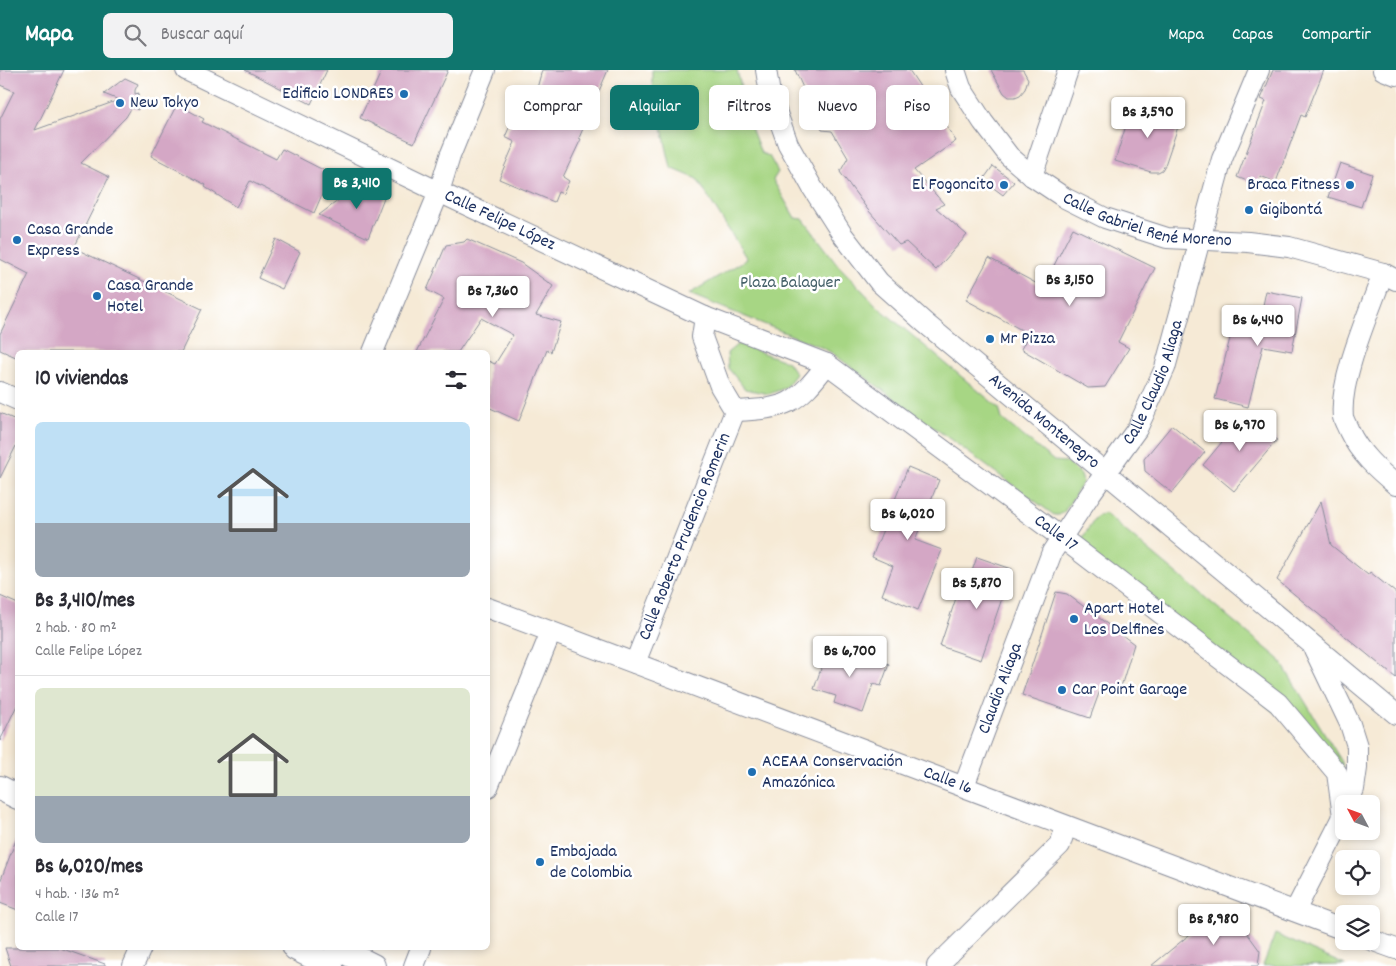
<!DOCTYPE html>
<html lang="es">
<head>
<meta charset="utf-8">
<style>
	:root { --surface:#fff; --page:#f2f2f3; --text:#2b2b33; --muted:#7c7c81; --line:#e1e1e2; --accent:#0f766e }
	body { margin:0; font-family:Dekko,sans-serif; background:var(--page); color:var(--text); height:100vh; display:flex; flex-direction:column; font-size:19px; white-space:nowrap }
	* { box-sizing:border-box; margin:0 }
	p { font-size:16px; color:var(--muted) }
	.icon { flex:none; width:28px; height:28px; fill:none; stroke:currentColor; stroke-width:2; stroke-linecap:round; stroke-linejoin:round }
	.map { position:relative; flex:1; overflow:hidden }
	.panel { position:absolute; left:15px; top:280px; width:475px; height:600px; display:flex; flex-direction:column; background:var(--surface); border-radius:8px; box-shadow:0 2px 8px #0003 }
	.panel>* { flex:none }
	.guide { position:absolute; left:505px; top:15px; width:475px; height:45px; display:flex; gap:10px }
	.needle { width:32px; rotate:311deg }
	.fabs { position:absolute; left:1335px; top:725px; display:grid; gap:10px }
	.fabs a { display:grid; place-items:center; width:45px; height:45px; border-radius:8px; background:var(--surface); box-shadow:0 2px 8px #0003; font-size:25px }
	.price { position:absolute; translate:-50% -42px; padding:0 11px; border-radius:5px; background:#fff; color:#222; font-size:16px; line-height:32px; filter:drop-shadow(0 1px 2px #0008) }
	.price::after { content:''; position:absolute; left:50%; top:30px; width:15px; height:11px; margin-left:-8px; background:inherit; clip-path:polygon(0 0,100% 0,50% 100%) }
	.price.current { background:var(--accent); color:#fff }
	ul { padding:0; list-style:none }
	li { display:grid; align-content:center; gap:10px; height:265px; padding:0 20px }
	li+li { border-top:1px solid var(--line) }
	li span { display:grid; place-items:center; height:155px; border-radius:8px; color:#555 }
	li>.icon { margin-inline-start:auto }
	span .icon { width:90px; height:90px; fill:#fffc; stroke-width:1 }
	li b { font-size:21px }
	h2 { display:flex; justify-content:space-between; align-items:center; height:60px; padding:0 20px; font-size:21px }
	.pill { padding:0 18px; border-radius:8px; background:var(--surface); box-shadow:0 2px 8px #0003; font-size:18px; line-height:45px }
	.pill.current { background:var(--accent); color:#fff }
	header { display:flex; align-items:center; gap:30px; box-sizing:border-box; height:70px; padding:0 25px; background:var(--accent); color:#fff }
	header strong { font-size:24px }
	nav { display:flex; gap:28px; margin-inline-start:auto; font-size:18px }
	.search { width:350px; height:45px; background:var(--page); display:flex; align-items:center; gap:12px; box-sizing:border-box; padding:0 18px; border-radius:8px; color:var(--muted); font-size:19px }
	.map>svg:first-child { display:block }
</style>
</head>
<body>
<header>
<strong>Mapa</strong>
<div class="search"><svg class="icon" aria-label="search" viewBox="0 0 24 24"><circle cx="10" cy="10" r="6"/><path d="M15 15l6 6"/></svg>Buscar aquí</div>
<nav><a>Mapa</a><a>Capas</a><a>Compartir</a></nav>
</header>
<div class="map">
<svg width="1396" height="896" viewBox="0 0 1396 896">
	<rect width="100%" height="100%" fill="#fff"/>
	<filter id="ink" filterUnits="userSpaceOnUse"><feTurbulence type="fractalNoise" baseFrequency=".02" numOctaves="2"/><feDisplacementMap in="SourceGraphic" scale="10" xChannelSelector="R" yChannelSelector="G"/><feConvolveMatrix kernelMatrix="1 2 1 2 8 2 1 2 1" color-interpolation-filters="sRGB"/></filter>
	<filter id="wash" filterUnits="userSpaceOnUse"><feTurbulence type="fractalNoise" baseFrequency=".0096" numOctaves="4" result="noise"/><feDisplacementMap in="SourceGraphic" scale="20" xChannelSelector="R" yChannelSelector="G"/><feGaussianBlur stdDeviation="1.12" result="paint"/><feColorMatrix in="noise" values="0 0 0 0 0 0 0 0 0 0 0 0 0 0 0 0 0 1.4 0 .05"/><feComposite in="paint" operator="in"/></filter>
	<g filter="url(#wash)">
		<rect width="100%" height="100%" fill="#f6ead6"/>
		<!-- green -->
		<g fill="#a7d684" stroke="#618271">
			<polygon points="652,0 737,0 750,55 761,83 769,86 778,102 773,110 795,148 803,149 838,195 877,236 999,338 1002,349 1054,391 1066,392 1081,405 1083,412 1064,442 1059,445 1054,445 832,283 823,278 689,224 747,189 697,109 671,98 652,13"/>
			<polygon points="738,274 788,292 796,304 785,318 769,324 745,319 728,298 727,283"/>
			<polygon points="1104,443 1279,589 1342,692 1343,711 1332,690 1076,478 1096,447"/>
			<polygon points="1275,864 1345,895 1263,896"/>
		</g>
		<g id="blocks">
			<!-- building -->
			<g fill="#d4a7c5">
				<polygon points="0,0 64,0 35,60 119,30 104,24 125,8 138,14 135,20 135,24 139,23 136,29 138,40 132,37 126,47 81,93 109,107 74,178 202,239 181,282 18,282 18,288 0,280 0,264 29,204 0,189 0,49 14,21 0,15"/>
				<polygon points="245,0 327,0 311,34"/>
				<polygon points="382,0 448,0 414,73 360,48"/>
				<polygon points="542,0 608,0 579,68 581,69 563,107 569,111 563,124 558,122 554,132 499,109 515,72 505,67 518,38 530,44"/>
				<polygon points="795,0 909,0 956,71 914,100 944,134 936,138 967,165 936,200 906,172 899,175 868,140 840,102 848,88 832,61 822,60"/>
				<polygon points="991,0 1023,0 1028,9 1025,19 1020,25 1015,27 1009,27 1004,23"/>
				<polygon points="1273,0 1324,0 1305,47 1301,45 1276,112 1260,106 1257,115 1237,107 1266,31 1261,29"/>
				<polygon points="1133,33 1181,48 1165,95 1162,100 1158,102 1151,102 1115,91"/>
				<polygon points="177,34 204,49 202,52 276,89 282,79 331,104 314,143 250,111 236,137 205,117 206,115 151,86"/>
				<polygon points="1340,93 1372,104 1361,137 1328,127"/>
				<polygon points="993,96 1014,112 1003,125 983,110"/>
				<polygon points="363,112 385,125 368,168 319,145"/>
				<polygon points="1073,158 1155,198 1118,272 1129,278 1105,317 1088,318 1021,279 1029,264 966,230 989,188 1043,217"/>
				<polygon points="276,169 300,182 282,219 258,208"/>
				<polygon points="467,169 521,193 553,216 536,245 561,252 551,282 547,280 519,351 488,337 488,291 495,294 513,265 481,248 458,282 417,282 444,229 427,220 446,175 464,172"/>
				<polygon points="1266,221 1302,228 1292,281 1263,276 1248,337 1215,329 1232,260 1257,264"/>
				<polygon points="0,343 18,351 18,372 0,408"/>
				<polygon points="1245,344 1277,370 1234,421 1203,395"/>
				<polygon points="1172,355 1205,382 1172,423 1145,401 1144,389"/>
				<polygon points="908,397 939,410 915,470 942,480 918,540 882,525 893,496 872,487"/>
				<polygon points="1321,431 1331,475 1368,505 1370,502 1396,523 1396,608 1277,510"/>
				<polygon points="977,487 1012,499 981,590 940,576 957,525 963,527"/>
				<polygon points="1056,522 1067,524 1134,574 1120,620 1102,615 1090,648 1022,625"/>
				<polygon points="0,526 18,534 18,633 0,671"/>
				<polygon points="833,578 846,582 846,579 889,594 881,616 873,614 863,643 834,633 836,626 814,619 825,587 829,588"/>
				<polygon points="16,770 18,770 18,840 0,833 0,812"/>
				<polygon points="1216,843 1239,852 1260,881 1258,896 1151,896"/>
				<polygon points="5,878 60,878 105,894 105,896 11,896"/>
			</g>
		</g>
	</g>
	<g filter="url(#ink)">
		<use href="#blocks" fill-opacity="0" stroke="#888c9a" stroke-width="1"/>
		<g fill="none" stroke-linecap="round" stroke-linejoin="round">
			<!-- minor casing -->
			<g stroke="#888c9a" stroke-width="22">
				<g id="minor">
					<path id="s1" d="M186 0 439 122 705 247 827 294 1062 468 1278 633 1337 703 1343 746"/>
					<path id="s2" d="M766 0 770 24 788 74 812 117 842 164 879 212 925 253 1396 644"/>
					<path id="s3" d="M955 0 961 18 983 52 1009 86 1032 106 1065 128 1105 148 1167 168 1248 172 1289 177 1383 203 1396 210"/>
					<polyline points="1383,0 1396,5"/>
					<polyline points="1032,106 1068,0"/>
					<path d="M1383 203C1370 241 1339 308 1343 347 1344 351 1347 356 1349 361 1360 384 1377 399 1396 415"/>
					<path d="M705 247 702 267 720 316 735 341C787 338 795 336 827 294"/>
					<polyline points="373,282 439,122 450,86 485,0"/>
					<polyline points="0,322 18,330"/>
					<path id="s4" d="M488 538 1344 860"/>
					<polyline points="1314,579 1350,654 1357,676 1357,698 1354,719 1348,734"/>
					<path id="s5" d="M635 593 735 341"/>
					<path id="s6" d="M964 716 1052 482 1091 423 1137 359 1165 298 1222 89 1259 0"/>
					<polyline points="488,717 551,562"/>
					<polyline points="1295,841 1344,745"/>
					<polyline points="1371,870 1396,879"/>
					<polyline points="133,896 141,878"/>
					<polyline points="414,896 421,878"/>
					<polyline points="937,896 1060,775 1066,756"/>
				</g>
			</g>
			<!-- tertiary casing -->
			<g stroke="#888c9a" stroke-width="26">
				<g id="tertiary">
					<polyline points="0,718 18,727"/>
					<polyline points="295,878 331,896"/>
					<polyline points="337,878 373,896"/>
				</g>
			</g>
			<!-- minor -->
			<use href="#minor" stroke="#fff" stroke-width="20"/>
			<!-- tertiary -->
			<use href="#tertiary" stroke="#fff" stroke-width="24"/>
		</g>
	</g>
	<!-- markers -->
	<g fill="#1f6fb2" stroke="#fff" stroke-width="2">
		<circle cx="404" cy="24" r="5"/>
		<circle cx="120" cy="33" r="5"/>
		<circle cx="1004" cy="115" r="5"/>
		<circle cx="1350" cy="115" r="5"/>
		<circle cx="1249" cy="140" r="5"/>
		<circle cx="17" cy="170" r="5"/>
		<circle cx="97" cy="226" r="5"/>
		<circle cx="990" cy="269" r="5"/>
		<circle cx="1074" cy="549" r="5"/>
		<circle cx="1062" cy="620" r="5"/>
		<circle cx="752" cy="702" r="5"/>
		<circle cx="540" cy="792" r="5"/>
	</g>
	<g text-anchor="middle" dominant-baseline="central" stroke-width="5" stroke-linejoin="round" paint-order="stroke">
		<!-- poi labels -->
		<g font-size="18" fill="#1b2f5e" stroke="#fff" text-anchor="start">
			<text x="394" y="24" text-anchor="end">Edificio LONDRES</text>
			<text x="130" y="33">New Tokyo</text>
			<text x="994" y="115" text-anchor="end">El Fogoncito</text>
			<text x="1340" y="115" text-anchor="end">Braca Fitness</text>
			<text x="1259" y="140">Gigibontá</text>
			<text x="27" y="160">Casa Grande<tspan x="27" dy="21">Express</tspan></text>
			<text x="107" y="216">Casa Grande<tspan x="107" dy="21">Hotel</tspan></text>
			<text x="1000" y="269">Mr Pizza</text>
			<text x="1084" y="539">Apart Hotel<tspan x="1084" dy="21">Los Delfines</tspan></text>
			<text x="1072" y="620">Car Point Garage</text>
			<text x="762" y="692">ACEAA Conservación<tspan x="762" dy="21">Amazónica</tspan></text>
			<text x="550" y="782">Embajada<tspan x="550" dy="21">de Colombia</tspan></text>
		</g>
		<!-- street labels -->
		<g font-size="18" fill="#1b2f5e" stroke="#fff">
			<text stroke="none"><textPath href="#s3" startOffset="259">Calle Gabriel René Moreno</textPath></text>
			<text stroke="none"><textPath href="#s1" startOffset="348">Calle Felipe López</textPath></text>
			<text stroke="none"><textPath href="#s6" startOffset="449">Calle Claudio Aliaga</textPath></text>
			<text stroke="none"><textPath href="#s2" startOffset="459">Avenida Montenegro</textPath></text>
			<text stroke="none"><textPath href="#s1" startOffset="990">Calle 17</textPath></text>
			<text stroke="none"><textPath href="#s5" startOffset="136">Calle Roberto Prudencio Romerin</textPath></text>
			<text stroke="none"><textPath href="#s6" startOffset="104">Claudio Aliaga</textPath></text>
			<text stroke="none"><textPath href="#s4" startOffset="491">Calle 16</textPath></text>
		</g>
		<!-- park labels -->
		<g font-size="18" fill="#456169" stroke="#fff">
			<text x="790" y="213">Plaza Balaguer</text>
		</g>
	</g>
</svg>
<div class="fabs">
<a><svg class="needle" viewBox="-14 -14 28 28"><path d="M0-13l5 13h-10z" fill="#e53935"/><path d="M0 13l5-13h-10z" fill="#7c7c81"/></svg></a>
<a><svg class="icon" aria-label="locate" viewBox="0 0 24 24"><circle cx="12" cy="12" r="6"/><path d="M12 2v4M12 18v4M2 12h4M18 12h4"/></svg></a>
<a><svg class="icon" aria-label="layers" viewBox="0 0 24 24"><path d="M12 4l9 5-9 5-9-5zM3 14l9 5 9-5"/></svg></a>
</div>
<b class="price" style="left:1148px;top:69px">Bs 3,590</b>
<b class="price current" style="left:357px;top:140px">Bs 3,410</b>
<b class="price" style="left:1070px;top:237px">Bs 3,150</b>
<b class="price" style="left:493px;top:248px">Bs 7,360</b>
<b class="price" style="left:1258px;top:277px">Bs 6,440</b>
<b class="price" style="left:1240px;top:382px">Bs 6,970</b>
<b class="price" style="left:908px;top:471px">Bs 6,020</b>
<b class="price" style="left:977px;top:540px">Bs 5,870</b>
<b class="price" style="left:850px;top:608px">Bs 6,700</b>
<b class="price" style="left:1214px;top:876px">Bs 8,980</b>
<div class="guide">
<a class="pill">Comprar</a>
<a class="pill current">Alquilar</a>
<a class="pill">Filtros</a>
<a class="pill">Nuevo</a>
<a class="pill">Piso</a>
</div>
<section class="panel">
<h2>10 viviendas<svg class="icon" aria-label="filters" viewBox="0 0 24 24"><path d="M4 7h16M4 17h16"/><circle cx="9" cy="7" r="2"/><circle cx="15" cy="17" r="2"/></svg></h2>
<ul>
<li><span style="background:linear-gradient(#bfe0f5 65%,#9aa5b1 0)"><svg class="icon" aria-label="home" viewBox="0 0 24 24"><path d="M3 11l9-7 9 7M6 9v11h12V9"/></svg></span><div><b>Bs 3,410/mes</b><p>2 hab. · 80 m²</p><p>Calle Felipe López</p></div></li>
<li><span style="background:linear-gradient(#dfe7d0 70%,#9aa5b1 0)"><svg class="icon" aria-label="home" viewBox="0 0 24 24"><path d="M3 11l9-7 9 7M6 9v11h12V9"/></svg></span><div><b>Bs 6,020/mes</b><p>4 hab. · 136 m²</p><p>Calle 17</p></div></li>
</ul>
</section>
</div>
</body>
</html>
